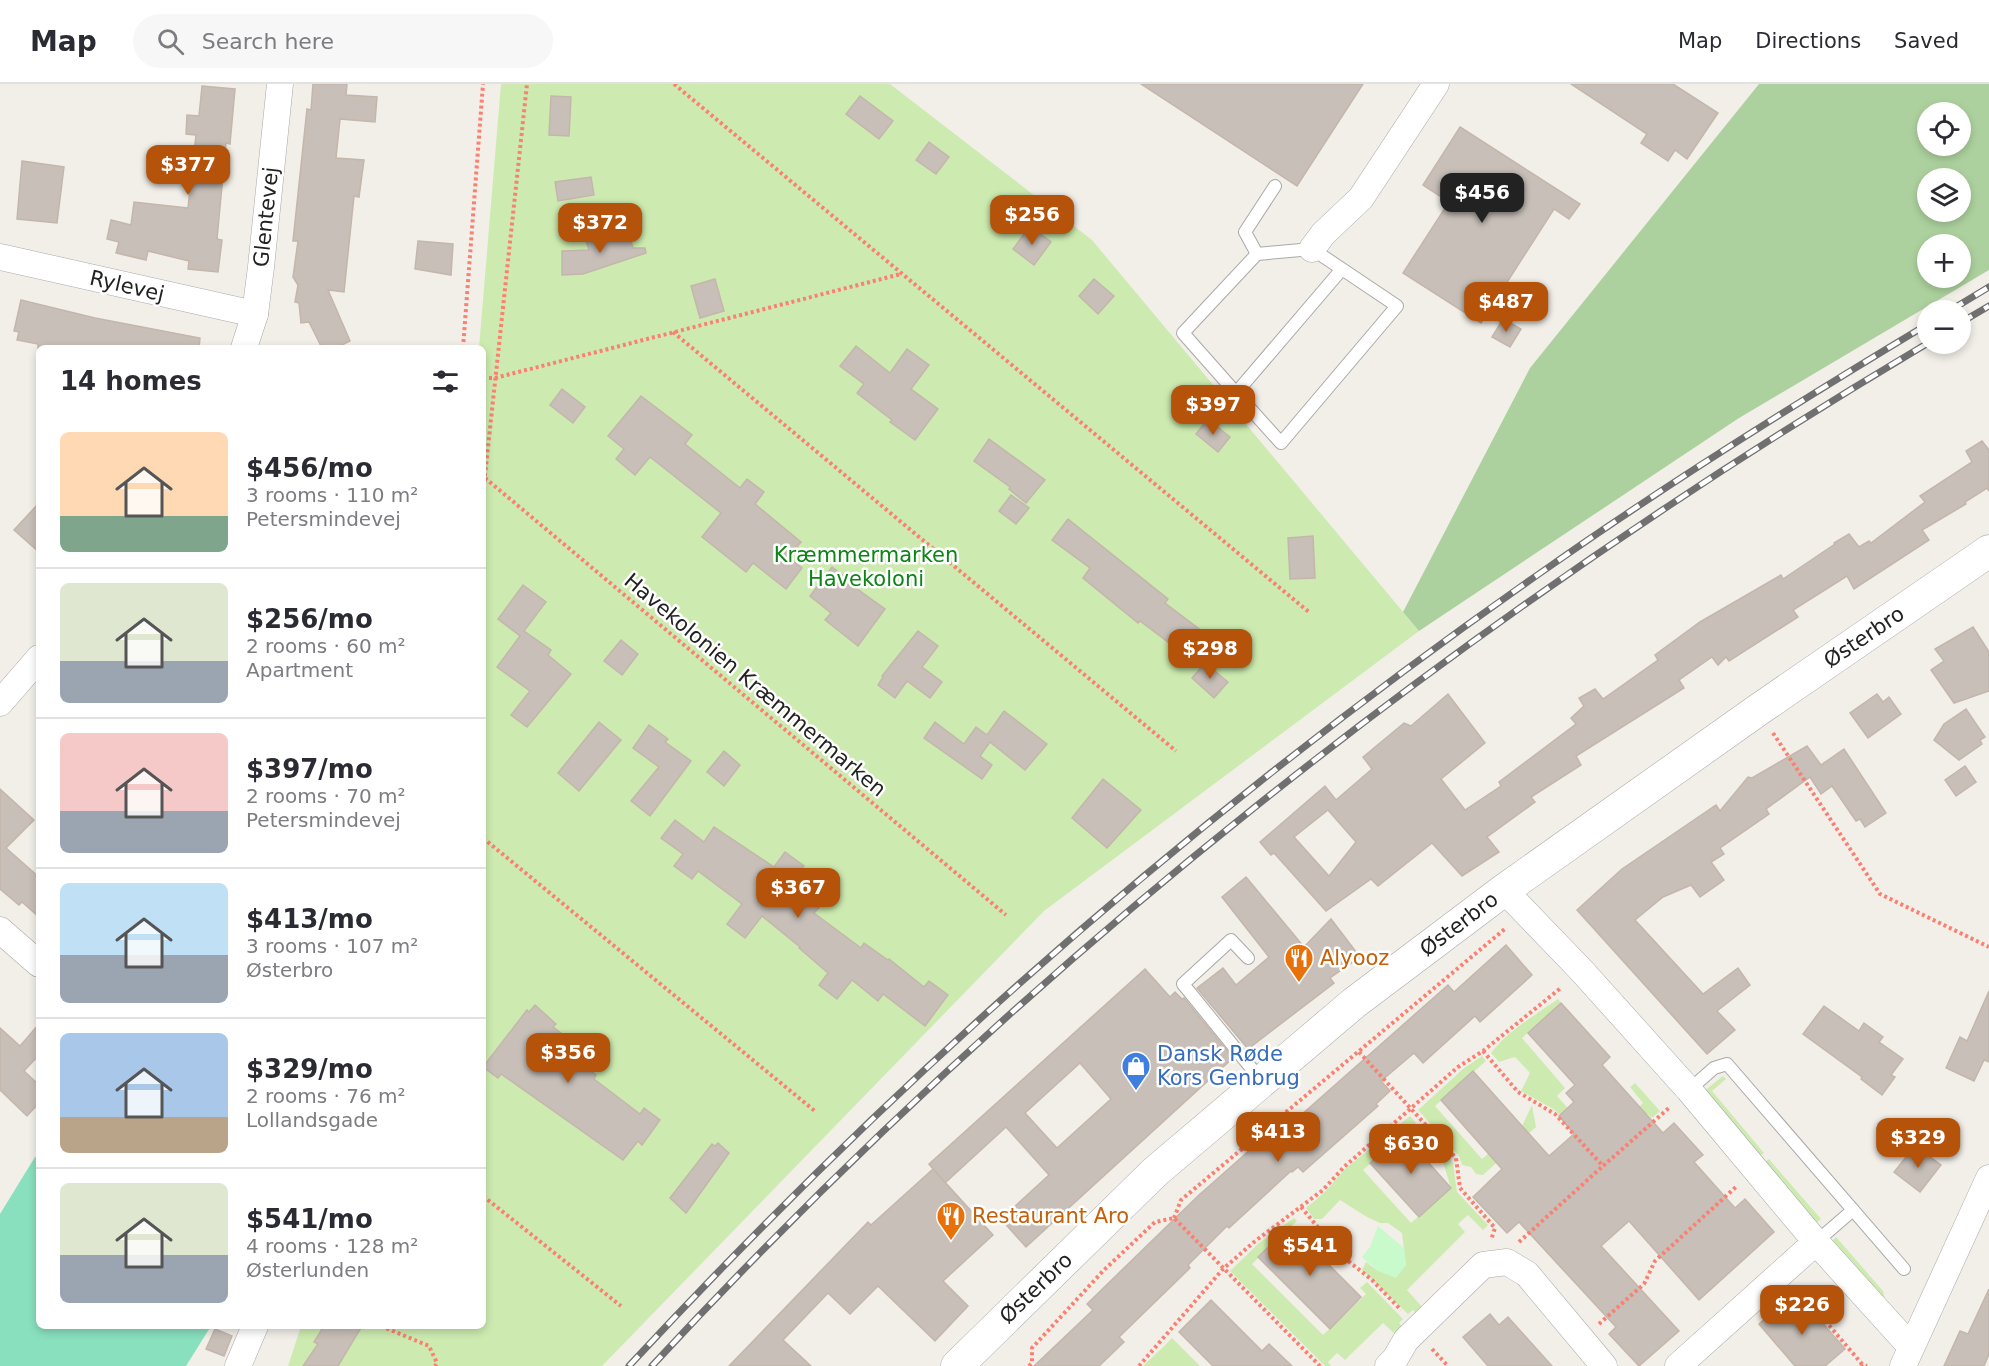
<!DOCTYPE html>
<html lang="en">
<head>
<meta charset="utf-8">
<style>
	:root { --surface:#fff; --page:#f7f7f7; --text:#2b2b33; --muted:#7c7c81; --line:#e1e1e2; --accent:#b45309 }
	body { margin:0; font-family:"DejaVu Sans",sans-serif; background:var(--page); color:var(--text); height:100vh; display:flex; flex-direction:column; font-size:22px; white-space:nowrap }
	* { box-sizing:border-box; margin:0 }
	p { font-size:20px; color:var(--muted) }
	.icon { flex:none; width:33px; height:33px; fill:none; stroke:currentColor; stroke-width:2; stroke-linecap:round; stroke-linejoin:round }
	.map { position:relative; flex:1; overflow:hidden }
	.panel { position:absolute; left:36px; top:261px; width:450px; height:984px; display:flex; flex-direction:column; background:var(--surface); border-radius:9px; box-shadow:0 3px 9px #0003 }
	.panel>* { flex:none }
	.buttons { position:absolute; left:1917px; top:18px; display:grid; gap:12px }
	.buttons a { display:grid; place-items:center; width:54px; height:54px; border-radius:50%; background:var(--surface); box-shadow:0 3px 9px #0003; font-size:30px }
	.price { position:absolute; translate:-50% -51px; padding:0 14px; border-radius:12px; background:var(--accent); color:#fff; font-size:20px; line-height:39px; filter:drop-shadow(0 2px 3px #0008) }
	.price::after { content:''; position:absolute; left:50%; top:36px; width:18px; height:14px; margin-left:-9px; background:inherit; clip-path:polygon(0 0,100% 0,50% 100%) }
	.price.active { background:#222; color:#fff }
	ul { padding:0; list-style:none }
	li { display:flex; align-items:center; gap:18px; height:150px; padding:0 24px }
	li+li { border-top:2px solid var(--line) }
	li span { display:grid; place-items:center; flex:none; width:168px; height:120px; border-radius:9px; color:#555 }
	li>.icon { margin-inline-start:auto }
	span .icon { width:72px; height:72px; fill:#fffc; stroke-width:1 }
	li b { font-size:26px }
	h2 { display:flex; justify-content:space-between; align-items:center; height:72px; padding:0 24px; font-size:26px }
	header { display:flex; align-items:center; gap:36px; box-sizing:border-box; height:84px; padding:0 30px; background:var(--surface); border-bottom:2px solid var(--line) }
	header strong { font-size:28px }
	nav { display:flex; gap:33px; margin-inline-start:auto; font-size:21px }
	.search { width:420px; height:54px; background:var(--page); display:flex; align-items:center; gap:15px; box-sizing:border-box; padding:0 21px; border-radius:33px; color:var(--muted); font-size:22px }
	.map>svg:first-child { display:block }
</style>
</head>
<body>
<header>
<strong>Map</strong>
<div class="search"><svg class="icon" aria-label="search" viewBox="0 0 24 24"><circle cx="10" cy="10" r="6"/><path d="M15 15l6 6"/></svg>Search here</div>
<nav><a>Map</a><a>Directions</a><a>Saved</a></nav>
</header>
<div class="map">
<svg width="1989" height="1282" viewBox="0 0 1989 1282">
	<rect width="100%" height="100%" fill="#f2efe9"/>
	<!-- grass -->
	<g fill="#cdebb0">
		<polygon points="501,0 890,0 1092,156 1419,547 1044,827 602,1282 288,1282 301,1242 483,1242 483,264 479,264"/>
		<path d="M1558 915 1561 919 1522 954 1565 1004 1557 1012 1601 1061 1643 1019 1630 1003 1635 999 1660 1027 1652 1034 1646 1029 1633 1040 1603 1077 1555 1026 1521 1007 1530 989 1515 973 1499 978 1491 969C1508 947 1535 931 1558 915Z"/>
		<polygon points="1482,972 1486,977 1435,1022 1482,1075 1522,1042 1532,1021 1536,1043 1483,1091 1476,1090 1471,1083 1462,1081 1459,1072 1418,1026 1463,985"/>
		<polygon points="1723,992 1726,995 1712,1007 1764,1069 1758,1073 1703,1008"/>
		<polygon points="1410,1032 1416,1039 1363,1086 1411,1139 1451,1104 1442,1075 1447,1072 1453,1079 1457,1108 1488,1141 1483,1146 1468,1131 1458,1140 1465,1148 1407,1206 1423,1224 1419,1232 1413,1226 1408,1230 1362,1186 1366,1178 1378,1187 1406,1181 1402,1149 1388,1139 1380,1139 1367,1133 1340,1116 1322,1135 1314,1135 1306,1124 1324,1109 1345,1085"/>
		<polygon points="1769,1075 1821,1135 1815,1140 1763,1079"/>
		<polygon points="1294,1134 1297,1137 1252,1180 1323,1251 1366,1210 1360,1204 1367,1198 1403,1235 1399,1239 1405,1245 1397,1252 1383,1239 1345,1276 1337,1269 1328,1278 1331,1282 1325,1282 1230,1187 1259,1159"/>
		<polygon points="1836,1153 1883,1207 1885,1215 1881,1217 1831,1158"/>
		<path d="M1172 1254 1200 1282H1143C1153 1272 1163 1264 1172 1254Z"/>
	</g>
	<!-- forest -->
	<path fill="#add19e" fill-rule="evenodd" d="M1759 0H1989V186L1739 334 1419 547 1403 528 1530 284ZM1928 28H1960V62H1928ZM1928 94H1960V128H1928ZM1928 160H1960V194H1928Z"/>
	<!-- park -->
	<polygon fill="#c8facc" points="1378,1142 1404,1164 1406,1181 1396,1194 1378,1187 1362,1173 1370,1163"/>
	<!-- pitch -->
	<polygon fill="#88e0be" points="35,1073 39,1075 39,1242 211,1242 186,1282 0,1282 0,1130"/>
	<!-- building -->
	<g fill="#c7bfb8" stroke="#c4b6ab" stroke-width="1.5" fill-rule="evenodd">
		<polygon points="313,0 347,0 346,11 377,13 375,38 340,35 336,74 364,76 359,113 354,112 344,208 328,206 350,257 336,264 322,264 309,238 301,239 299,219 295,218 298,201 293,193 298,157 293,157 307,25 311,26"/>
		<polygon points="1141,0 1363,0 1297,102"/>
		<polygon points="1571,0 1673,0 1718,29 1687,75 1675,66 1668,77 1641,59 1647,50"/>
		<polygon points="202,2 235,5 230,60 226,59 217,155 222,156 218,188 188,185 189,177 148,167 146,176 116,169 119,158 107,155 111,136 131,141 134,118 188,124 196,51 186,50 187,31 199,32"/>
		<polygon points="551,12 571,13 569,52 549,51"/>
		<polygon points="860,12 893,37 879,55 846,30"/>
		<polygon points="1460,43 1580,120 1569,135 1554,125 1481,239 1403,189 1449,118 1423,101"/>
		<polygon points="929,58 949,73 936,90 916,76"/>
		<polygon points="22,77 64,83 57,139 17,135"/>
		<polygon points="591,93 594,111 558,117 555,98"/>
		<polygon points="1030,142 1051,158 1034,181 1013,165"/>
		<polygon points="627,144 633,164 645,164 646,169 583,190 562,191 562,167 589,166 586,157"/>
		<polygon points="418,157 453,160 451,191 415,185"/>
		<polygon points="715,195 724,227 700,234 691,202"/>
		<polygon points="1094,195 1114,212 1098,230 1079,212"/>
		<polygon points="21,216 95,234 200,254 199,264 38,264 38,260 17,256 19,248 14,247"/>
		<polygon points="1503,235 1521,245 1510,263 1492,253"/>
		<polygon points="856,262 890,289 907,265 929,281 911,305 938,325 915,356 890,338 892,336 857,309 864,300 840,282"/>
		<polygon points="562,305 585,323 573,339 550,321"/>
		<polygon points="641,312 692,351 685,360 740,404 747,395 764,408 755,420 801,458 788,473 802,484 786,505 753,479 746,488 702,453 721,429 650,373 635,391 616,375 624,365 608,352"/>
		<polygon points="1208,335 1230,353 1218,368 1196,350"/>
		<polygon points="989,355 1045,396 1026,419 1009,405 1010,403 974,377"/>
		<path d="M1982 357 1989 366V407L1987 404 1965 418 1966 420 1922 446 1929 456 1854 505 1847 492 1793 526 1798 533 1729 577 1726 573 1718 581 1712 573 1679 596 1684 604 1576 672 1581 681 1531 713 1535 718 1487 753 1499 768 1462 792 1432 759 1378 802 1371 795 1326 827 1274 769 1271 771 1260 758 1325 702 1336 716 1372 685 1363 673 1404 639 1411 642 1448 610 1485 659 1441 695 1465 726 1501 702 1499 698 1576 640 1571 634 1584 622 1579 614 1595 605 1603 615 1658 576 1655 571 1700 538 1781 491 1783 495 1835 460 1834 459 1849 450 1859 463 1869 457 1871 459 1925 418 1920 412 1972 378 1966 367ZM1328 726 1356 758 1329 792 1294 753Z"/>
		<polygon points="1011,411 1029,424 1016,440 999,427"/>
		<polygon points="39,419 39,468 14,446"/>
		<polygon points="1068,435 1168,515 1165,519 1211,554 1193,577 1140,537 1138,539 1083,494 1090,484 1052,456"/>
		<polygon points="1313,452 1315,494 1290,495 1288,454"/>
		<polygon points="832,483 855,500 853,502 885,525 858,562 825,536 831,529 810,512"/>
		<polygon points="523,501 546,518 524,547 551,566 548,571 571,590 527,643 511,631 530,607 497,583 520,552 498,535"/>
		<polygon points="1973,543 1989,568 1989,607 1954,619 1931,586 1944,577 1935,565"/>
		<polygon points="918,547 938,562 922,583 942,598 930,614 907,597 895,614 878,601 883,593 882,592"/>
		<polygon points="621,556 638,570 622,591 604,577"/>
		<polygon points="1205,579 1228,598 1214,614 1192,594"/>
		<polygon points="1877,610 1883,618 1889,613 1901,630 1868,654 1850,629"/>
		<polygon points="1966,625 1985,653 1980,656 1982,660 1959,676 1934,656 1944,640"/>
		<polygon points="1004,627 1047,660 1025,686 990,658 980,672 992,681 982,695 924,654 935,638 964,660 976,643 987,651"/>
		<polygon points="599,638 621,656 579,707 558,689"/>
		<polygon points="649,641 668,655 665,658 691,677 650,732 631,717 659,683 633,664"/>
		<polygon points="1807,662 1821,681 1844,665 1886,729 1865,743 1860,735 1856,737 1832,702 1821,710 1810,693 1766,725 1769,730 1720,764 1724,770 1711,778 1724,796 1700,813 1691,801 1663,813 1635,836 1703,910 1738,884 1750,901 1717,927 1735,946 1707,970 1577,826 1622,785 1716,721 1720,727 1748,693 1752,694"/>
		<polygon points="724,667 740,681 724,702 707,688"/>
		<polygon points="1965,682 1976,698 1956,712 1945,696"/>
		<polygon points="1103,695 1141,726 1107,764 1072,734"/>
		<polygon points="0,705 34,736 6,764 39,793 39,833 22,818 19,821 0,805"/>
		<polygon points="675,736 704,758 714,743 774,783 785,768 804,782 795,793 824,818 814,829 861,864 864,859 888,876 889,875 924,903 929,897 948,911 925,942 883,910 878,917 852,896 837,915 819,901 828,889 799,864 800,863 762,832 745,854 727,840 742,820 698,787 692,795 674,782 683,770 661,754"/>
		<polygon points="1246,793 1304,863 1331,835 1360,873 1330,894 1334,899 1248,965 1197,904 1223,884 1236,901 1269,873 1222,813"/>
		<polygon points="1506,861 1532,891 1480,938 1475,932 1423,979 1414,969 1381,997 1390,1007 1376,1020 1378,1022 1303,1088 1298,1083 1292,1088 1291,1087 1229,1144 1227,1142 1188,1181 1190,1184 1119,1253 1124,1258 1099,1282 1034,1282 1093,1226 1087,1220 1199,1111 1269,1049 1274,1055 1448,901 1454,908"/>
		<path d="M1145 885 1170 913 1175 908 1182 915 1184 914 1233 974 1026 1163 1001 1135 1049 1091 1006 1043 945 1099 929 1080ZM1080 979 1111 1015 1057 1064 1025 1029Z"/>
		<polygon points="1989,907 1989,978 1984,976 1974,997 1946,984 1960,953 1967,957"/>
		<polygon points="1561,919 1610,973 1602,981 1663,1049 1674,1039 1703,1071 1694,1078 1735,1124 1745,1115 1774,1148 1699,1216 1629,1137 1601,1162 1679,1247 1639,1282 1609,1250 1616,1243 1519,1138 1507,1149 1473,1113 1502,1085 1441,1016 1473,987 1549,1072 1574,1050 1559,1032 1574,1018 1566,1009 1575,1001 1528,949"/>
		<polygon points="535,921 556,940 553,943 578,962 570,972 596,991 594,995 640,1030 644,1024 660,1036 642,1061 638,1057 623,1076 501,990 498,994 483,983 527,926 529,928"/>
		<polygon points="1824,922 1859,947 1864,939 1883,953 1879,958 1903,975 1891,991 1895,993 1882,1011 1861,995 1862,993 1803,950"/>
		<polygon points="39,940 39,971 24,987 39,1001 39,1019 27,1032 0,1006 0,944 20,962"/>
		<polygon points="1403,1050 1451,1104 1419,1133 1370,1079"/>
		<polygon points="718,1059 729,1069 686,1129 670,1114 712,1060 715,1062"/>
		<polygon points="1915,1062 1941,1081 1920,1108 1894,1088"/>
		<polygon points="933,1085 993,1151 943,1197 968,1222 935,1257 878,1202 850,1230 828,1209 783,1256 811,1282 729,1282 868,1138 871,1141"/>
		<polygon points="1290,1142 1361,1213 1330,1245 1258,1173"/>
		<polygon points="1989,1205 1989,1270 1984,1282 1944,1282 1960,1247 1968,1250"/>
		<polygon points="1211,1216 1262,1267 1269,1260 1292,1282 1213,1282 1179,1248"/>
		<polygon points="1785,1217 1796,1229 1806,1220 1845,1265 1825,1282 1795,1282 1759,1240"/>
		<polygon points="1490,1230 1499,1241 1508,1233 1552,1282 1488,1282 1463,1253"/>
		<polygon points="324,1242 362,1242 338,1282 303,1282 318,1260 314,1258"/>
		<polygon points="215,1245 232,1252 224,1272 206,1265"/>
	</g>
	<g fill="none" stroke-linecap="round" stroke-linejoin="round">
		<!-- service casing -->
		<g stroke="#a9a9a9" stroke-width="14">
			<g id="service">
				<polyline points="1257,170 1245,148 1275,102"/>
				<polyline points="1236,309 1183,249 1257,170 1312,165 1342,185 1236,309 1281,359 1397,222 1342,185"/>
				<polyline points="1248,874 1231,856 1183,900 1261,996"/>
				<polyline points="1689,1006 1714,984 1727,980 1904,1185"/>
				<polyline points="1816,1158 1853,1126"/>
			</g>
		</g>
		<!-- minor casing -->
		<g stroke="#a9a9a9" stroke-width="27">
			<g id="minor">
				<polyline points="1312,165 1323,150 1361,114 1436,0"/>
				<polyline points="0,173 255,230"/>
				<polyline points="244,264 255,230 261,183 280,0"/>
				<polyline points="0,619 39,574"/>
				<polyline points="1504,806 1582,887 1689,1006 1816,1158 1911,1263"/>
				<polyline points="0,846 39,880"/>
				<polyline points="238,1282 255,1242"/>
				<polyline points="1388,1282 1395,1275 1406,1256 1483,1181 1507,1178 1527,1190 1604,1282"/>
				<polyline points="1678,1282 1816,1158"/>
				<polyline points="1903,1282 1989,1094"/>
			</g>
		</g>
		<!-- tertiary casing -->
		<g stroke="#a9a9a9" stroke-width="33">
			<polyline id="tertiary" points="957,1282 1155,1088 1354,919 1504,806 1758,626 1989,467"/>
		</g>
		<!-- path -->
		<g stroke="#fa8072" stroke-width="4" stroke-dasharray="3 3" stroke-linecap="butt">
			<polyline points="674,0 1310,529"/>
			<polyline points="673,248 1176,667"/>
			<polyline points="463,264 483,0"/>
			<polyline points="483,294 495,294 901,190"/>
			<polyline points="485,394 1006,831"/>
			<polyline points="483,410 527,0"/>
			<polyline points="1773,649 1880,810 1989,863"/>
			<polyline points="483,754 816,1028"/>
			<polyline points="1483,967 1518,1008 1555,1030 1603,1082 1670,1023"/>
			<polyline points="1359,968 1456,1074 1460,1104 1495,1144 1491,1156"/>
			<polyline points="483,1112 621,1222"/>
			<polyline points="1301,1123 1342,1172 1372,1196 1401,1226"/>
			<polyline points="1174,1134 1181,1116 1506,844"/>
			<polyline points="1519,1158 1603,1082"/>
			<polyline points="1798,1205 1862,1280"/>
			<polyline points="1599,1240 1644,1200 1655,1177 1737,1102"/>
			<polyline points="381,1242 429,1262 437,1279 435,1282"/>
			<polyline points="1432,1265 1448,1282"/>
			<polyline points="1029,1282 1032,1279 1032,1264 1103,1187 1155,1138 1174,1134 1320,1282"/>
			<polyline points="1139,1282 1223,1185 1254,1158 1323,1106 1344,1083 1458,983 1483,967 1562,903"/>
			<polyline points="1861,1282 1862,1280 1867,1282"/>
		</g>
		<!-- service -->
		<use href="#service" stroke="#fff" stroke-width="12"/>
		<!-- minor -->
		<use href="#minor" stroke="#fff" stroke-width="26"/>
		<!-- tertiary -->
		<use href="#tertiary" stroke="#fff" stroke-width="32"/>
		<!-- rail casing -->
		<g stroke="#707070" stroke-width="7">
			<g id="rail">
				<polyline points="1951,226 1989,203"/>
				<polyline points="1960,239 1989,222"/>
				<path d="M629 1282C904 985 1214 716 1546 485 1670 398 1798 318 1928 240"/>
				<path d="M652 1282C1023 881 1458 538 1928 259"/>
			</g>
		</g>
		<!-- rail -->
		<use href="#rail" stroke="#fff" stroke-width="4.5" stroke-dasharray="14" stroke-linecap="butt"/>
	</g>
	<!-- icons -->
	<defs>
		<g id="restaurant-pin" transform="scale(1.5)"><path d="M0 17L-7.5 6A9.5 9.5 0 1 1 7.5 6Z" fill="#e8710a" stroke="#fff"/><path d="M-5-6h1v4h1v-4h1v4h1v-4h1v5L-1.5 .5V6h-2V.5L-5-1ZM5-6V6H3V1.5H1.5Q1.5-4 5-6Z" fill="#fff"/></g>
		<g id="shop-pin" transform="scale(1.5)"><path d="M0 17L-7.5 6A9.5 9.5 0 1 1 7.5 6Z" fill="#3f7fe0" stroke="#fff"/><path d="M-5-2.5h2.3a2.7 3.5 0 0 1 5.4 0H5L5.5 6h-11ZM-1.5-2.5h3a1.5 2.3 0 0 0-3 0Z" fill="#fff"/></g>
	</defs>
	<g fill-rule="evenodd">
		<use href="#restaurant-pin" x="1299" y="874"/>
		<use href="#shop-pin" x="1136" y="982"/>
		<use href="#restaurant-pin" x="951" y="1132"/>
	</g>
	<g text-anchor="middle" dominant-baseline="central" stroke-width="5" stroke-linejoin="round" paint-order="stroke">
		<!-- street labels -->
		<g font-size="21" fill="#222" stroke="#fff">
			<text transform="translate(266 133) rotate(-84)">Glentevej</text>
			<text transform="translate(127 202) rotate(13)">Rylevej</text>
			<text transform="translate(1864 553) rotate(-34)">Østerbro</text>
			<text transform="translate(755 601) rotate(40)">Havekolonien Kræmmermarken</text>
			<text transform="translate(1459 840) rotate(-37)">Østerbro</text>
			<text transform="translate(1036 1204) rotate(-44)">Østerbro</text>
		</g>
		<!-- park labels -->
		<g font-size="21" fill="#0c8416" stroke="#fff">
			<text x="866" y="471">Kræmmermarken<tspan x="866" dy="24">Havekoloni</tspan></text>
		</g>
		<!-- food labels -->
		<g font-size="21" fill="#c56008" stroke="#fff" text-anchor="start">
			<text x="1320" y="874">Alyooz</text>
			<text x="972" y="1132">Restaurant Aro</text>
		</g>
		<!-- shop labels -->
		<g font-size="21" fill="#366cbe" stroke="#fff" text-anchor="start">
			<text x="1157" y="970">Dansk Røde<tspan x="1157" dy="24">Kors Genbrug</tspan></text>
		</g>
	</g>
</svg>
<div class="buttons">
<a><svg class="icon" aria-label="locate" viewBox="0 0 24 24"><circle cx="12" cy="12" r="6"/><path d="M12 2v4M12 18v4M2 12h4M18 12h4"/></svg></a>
<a><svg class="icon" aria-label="layers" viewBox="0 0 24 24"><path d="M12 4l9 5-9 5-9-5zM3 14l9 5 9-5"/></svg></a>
<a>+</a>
<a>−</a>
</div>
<b class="price" style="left:188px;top:112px">$377</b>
<b class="price active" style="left:1482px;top:140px">$456</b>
<b class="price" style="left:1032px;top:162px">$256</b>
<b class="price" style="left:600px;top:170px">$372</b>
<b class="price" style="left:1506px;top:249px">$487</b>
<b class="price" style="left:1213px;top:352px">$397</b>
<b class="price" style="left:1210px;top:596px">$298</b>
<b class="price" style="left:798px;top:835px">$367</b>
<b class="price" style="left:568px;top:1000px">$356</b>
<b class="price" style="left:1278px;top:1079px">$413</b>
<b class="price" style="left:1918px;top:1085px">$329</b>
<b class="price" style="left:1411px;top:1091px">$630</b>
<b class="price" style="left:1310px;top:1193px">$541</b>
<b class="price" style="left:1802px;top:1252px">$226</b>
<section class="panel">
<h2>14 homes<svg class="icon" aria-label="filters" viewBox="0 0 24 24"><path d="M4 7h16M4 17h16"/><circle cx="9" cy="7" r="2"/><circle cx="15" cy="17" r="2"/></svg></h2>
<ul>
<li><span style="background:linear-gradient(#ffd9b3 70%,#7fa58c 0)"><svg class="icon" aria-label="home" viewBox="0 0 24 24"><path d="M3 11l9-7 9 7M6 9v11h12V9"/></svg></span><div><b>$456/mo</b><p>3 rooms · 110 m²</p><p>Petersmindevej</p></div></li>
<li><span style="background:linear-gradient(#dfe7d0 65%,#9aa5b1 0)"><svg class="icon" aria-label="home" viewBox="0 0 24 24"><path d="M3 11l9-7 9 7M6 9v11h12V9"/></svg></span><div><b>$256/mo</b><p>2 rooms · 60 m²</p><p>Apartment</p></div></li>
<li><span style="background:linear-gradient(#f6c9c9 65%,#9aa5b1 0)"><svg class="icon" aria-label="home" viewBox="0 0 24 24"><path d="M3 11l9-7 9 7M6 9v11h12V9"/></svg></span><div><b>$397/mo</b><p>2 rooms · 70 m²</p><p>Petersmindevej</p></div></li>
<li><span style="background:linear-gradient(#bfe0f5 60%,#9aa5b1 0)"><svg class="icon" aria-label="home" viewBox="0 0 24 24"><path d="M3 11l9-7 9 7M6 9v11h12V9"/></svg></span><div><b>$413/mo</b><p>3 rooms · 107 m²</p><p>Østerbro</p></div></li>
<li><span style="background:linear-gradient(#a9c7e8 70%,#b9a48a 0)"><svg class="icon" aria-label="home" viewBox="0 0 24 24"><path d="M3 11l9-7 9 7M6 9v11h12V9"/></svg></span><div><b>$329/mo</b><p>2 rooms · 76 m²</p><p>Lollandsgade</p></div></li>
<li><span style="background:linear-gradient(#dfe7d0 60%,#9aa5b1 0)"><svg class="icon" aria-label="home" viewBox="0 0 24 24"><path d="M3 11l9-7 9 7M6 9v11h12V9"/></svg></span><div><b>$541/mo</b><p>4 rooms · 128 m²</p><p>Østerlunden</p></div></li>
</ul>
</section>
</div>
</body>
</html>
